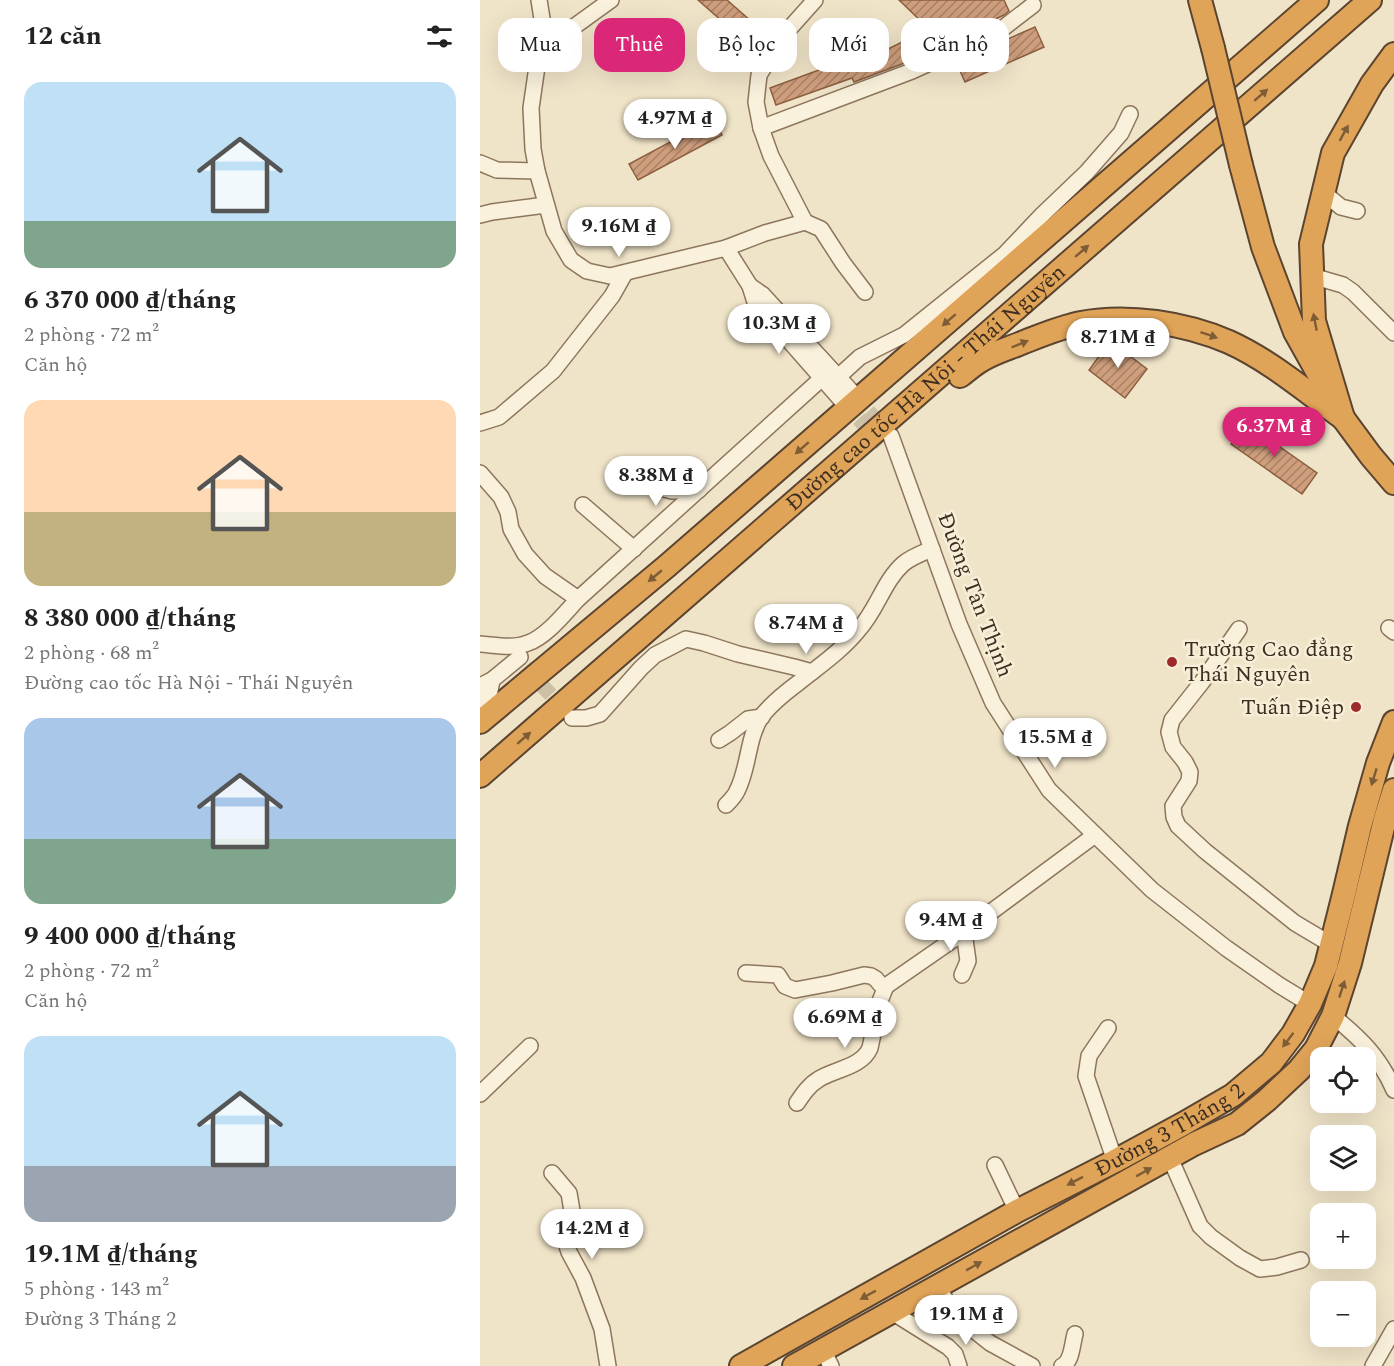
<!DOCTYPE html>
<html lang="vi">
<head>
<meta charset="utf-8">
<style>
	:root { --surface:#fff; --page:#f6f6f6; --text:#222; --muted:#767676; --accent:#db2777 }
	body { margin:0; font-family:Spectral,serif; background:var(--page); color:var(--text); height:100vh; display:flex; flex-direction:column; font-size:22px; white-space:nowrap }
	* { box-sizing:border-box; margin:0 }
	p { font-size:20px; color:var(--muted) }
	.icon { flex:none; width:33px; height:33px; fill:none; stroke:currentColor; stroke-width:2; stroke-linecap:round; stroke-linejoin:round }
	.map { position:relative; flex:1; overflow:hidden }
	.sheet { display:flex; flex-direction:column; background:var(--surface); width:480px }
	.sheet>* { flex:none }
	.top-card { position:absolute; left:18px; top:18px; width:570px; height:54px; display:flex; gap:12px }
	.fabs { position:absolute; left:830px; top:1047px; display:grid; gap:12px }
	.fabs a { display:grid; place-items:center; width:66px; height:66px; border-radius:12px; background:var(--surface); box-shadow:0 6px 24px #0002; font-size:30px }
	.price { position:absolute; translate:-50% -51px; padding:0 14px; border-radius:21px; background:#fff; color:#222; font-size:20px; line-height:39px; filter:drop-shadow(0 2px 3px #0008) }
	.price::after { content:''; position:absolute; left:50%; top:36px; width:18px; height:14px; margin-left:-9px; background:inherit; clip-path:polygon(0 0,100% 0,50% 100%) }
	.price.current { background:var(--accent); color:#fff }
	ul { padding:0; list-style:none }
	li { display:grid; align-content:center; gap:12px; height:318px; padding:0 24px }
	li span { display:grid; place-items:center; height:186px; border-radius:18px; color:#555 }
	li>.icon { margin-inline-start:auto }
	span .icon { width:108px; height:108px; fill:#fffc; stroke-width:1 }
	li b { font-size:26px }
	h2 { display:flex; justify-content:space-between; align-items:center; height:72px; padding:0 24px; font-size:26px }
	.tag { padding:0 21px; border-radius:18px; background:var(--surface); box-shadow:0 6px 24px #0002; font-size:21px; line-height:54px }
	.tag.current { background:var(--accent); color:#fff }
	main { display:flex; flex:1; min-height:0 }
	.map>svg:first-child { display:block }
</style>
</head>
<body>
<main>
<section class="sheet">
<h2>12 căn<svg class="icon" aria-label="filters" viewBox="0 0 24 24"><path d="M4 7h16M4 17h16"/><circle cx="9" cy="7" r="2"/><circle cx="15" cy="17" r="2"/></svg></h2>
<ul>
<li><span style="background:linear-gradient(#bfe0f5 75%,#7fa58c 0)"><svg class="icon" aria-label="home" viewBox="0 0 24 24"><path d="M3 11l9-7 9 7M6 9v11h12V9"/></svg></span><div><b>6 370 000 ₫/tháng</b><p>2 phòng · 72 m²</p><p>Căn hộ</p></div></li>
<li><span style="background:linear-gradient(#ffd9b3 60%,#c2b280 0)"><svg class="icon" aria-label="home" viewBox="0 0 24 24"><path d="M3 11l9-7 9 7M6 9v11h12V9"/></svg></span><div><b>8 380 000 ₫/tháng</b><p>2 phòng · 68 m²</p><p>Đường cao tốc Hà Nội - Thái Nguyên</p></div></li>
<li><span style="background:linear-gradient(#a9c7e8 65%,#7fa58c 0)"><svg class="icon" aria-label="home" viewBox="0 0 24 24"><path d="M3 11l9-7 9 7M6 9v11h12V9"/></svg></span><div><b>9 400 000 ₫/tháng</b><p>2 phòng · 72 m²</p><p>Căn hộ</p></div></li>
<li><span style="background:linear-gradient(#bfe0f5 70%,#9aa5b1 0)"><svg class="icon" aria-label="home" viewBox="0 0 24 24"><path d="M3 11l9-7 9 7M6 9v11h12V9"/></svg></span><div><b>19.1M ₫/tháng</b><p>5 phòng · 143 m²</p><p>Đường 3 Tháng 2</p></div></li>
</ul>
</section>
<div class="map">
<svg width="914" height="1366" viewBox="0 0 914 1366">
	<defs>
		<pattern id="building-hatch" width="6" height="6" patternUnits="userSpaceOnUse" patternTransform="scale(1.5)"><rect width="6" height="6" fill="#cf9f7d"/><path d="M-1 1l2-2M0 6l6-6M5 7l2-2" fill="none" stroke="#a98266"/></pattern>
	</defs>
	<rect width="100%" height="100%" fill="#f0e4c8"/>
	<!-- building -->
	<g fill="url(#building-hatch)" stroke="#8d5f41" stroke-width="1.5">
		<polygon points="218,0 247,0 289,37 276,51"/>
		<polygon points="419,0 524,0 529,11 524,15 455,47 427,62 374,82 372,78 296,105 290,88 407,45 408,49 449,29"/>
		<polygon points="555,27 564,47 485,82 476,62"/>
		<polygon points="233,119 242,135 158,180 149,164"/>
		<polygon points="630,341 667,369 645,398 609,370"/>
		<polygon points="766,423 837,473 822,494 751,444"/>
	</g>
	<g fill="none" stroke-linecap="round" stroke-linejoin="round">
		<!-- minor-tunnel -->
		<g stroke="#ccc0a6" stroke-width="15" stroke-dasharray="15 8" stroke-linecap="butt">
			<polyline points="373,394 407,432"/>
			<polyline points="363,402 402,444"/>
			<polyline points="45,667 86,711"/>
		</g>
		<!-- minor casing -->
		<g stroke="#8d765c" stroke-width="18">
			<g id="minor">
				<polyline points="59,0 63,25 51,108 53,149 57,171 74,231 91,260 107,271 130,276 246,248 285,233 325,222 341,229 363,263 385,292"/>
				<polyline points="59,52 131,0"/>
				<polyline points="281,128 432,71 518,32 553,5"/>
				<polyline points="0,163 17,170 57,171"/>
				<polyline points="844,193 861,207 877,211"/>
				<polyline points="0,215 12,212 66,205"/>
				<polyline points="325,222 291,156 281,128 276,102 279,75 302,37 335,0"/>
				<polyline points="246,248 270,286 275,302 363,402"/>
				<polyline points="832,276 863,285 873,292 914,333"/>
				<polyline points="270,286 283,295 373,393"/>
				<polyline points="358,377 380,357 424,335 525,254 562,215 607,172 641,133 650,114"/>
				<polyline points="0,423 19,417 73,371 132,296 145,273"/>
				<polyline points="411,436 479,624 513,703 569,790 672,890 746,948 799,985 830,1004"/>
				<polyline points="137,469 165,484 192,491 219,490"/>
				<polyline points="0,473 21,497 28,512 31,529 45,554 65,576 98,599"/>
				<polyline points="103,505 154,549"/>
				<polyline points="909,628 914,632"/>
				<polyline points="759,629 722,682 692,720 689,732 693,747 705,762 710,772 709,781 693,806 694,817 698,826 725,851 815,923 852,945"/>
				<path d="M0 644C15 645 33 649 48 643 66 637 85 613 98 599L351 370"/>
				<polyline points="0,686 12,680 40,657"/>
				<polyline points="0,705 10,691 12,680"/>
				<polyline points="92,718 106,718 120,714 161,668 175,655 206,639 224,643 258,654 314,667 332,672"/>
				<polyline points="239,740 250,733 268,719 282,717"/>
				<path d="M246 805C250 801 255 796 257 791 269 768 267 739 281 717 290 705 306 692 318 683 339 666 363 650 380 628 397 609 404 581 423 564 431 557 442 553 452 549"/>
				<polyline points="266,973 298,975 305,986 315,990 352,983 384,975 391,976 396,979 400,984 406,986 484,932 615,835"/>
				<polyline points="482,975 488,961 484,932"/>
				<path d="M853 1016C881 1039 899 1056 914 1090"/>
				<polyline points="628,1028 609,1056 606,1076 635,1161"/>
				<polyline points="0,1094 50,1046"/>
				<path d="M317 1103C323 1094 329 1085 339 1079 355 1069 382 1067 390 1048L400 1001 406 986"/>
				<polyline points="690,1158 720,1226 731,1237 760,1258 780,1269 797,1267 821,1260"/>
				<polyline points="515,1165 537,1211"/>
				<polyline points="72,1173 89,1193 92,1211 90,1228 85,1240 89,1252 103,1278 122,1329 128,1366"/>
				<polyline points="457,1286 476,1316 510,1343 552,1366"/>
				<polyline points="412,1312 468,1347 475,1354 479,1366"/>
				<polyline points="343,1350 351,1366"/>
				<path d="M582 1366C592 1362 592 1345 595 1334"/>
				<polyline points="893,1366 914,1329"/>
			</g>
		</g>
		<!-- highway casing -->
		<g stroke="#5b4430" stroke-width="26">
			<g id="highway">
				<polyline points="720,0 733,48"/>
				<polyline points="761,165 783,247 815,332 863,418 891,456 914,483"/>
				<path d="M480 376C487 371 494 364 502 360 515 352 530 348 544 342 562 335 581 327 601 323 648 314 705 323 749 342 791 361 826 392 863 418"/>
				<polyline points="863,418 834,321 831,244 853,153 892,84 914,54"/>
				<polyline points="0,722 187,566 837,0"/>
				<path id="s1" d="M0 776 890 0"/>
				<path id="s2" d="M261 1366 537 1211 635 1161 703 1124 753 1095 791 1063 813 1034 830 1004 846 966 864 894 880 826 898 763 914 722"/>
				<polyline points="314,1366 714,1144 757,1124 787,1100 819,1070 836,1049 853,1016 870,963 905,819 914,790"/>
			</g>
		</g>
		<!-- minor -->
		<use href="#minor" stroke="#faf1dc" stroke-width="15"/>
		<!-- highway -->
		<use href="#highway" stroke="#e0a458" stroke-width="22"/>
		<!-- highway-bridge casing -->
		<g stroke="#5b4430" stroke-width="26" stroke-linecap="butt">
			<polyline id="highway-bridge" points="733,48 761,165"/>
		</g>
		<!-- highway-bridge -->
		<use href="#highway-bridge" stroke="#e0a458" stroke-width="22"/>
	</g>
	<!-- one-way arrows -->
	<defs><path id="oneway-solid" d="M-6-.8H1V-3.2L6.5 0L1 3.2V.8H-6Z" transform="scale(1.5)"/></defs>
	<g fill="#7e5d36">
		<use href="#oneway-solid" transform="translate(781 95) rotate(-41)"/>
		<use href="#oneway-solid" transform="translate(864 133) rotate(-61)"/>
		<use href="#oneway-solid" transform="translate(602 251) rotate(-41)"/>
		<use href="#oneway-solid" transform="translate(469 320) rotate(139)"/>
		<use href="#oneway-solid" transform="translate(835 322) rotate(-101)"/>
		<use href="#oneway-solid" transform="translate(729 335) rotate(19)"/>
		<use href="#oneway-solid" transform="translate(540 344) rotate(-22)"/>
		<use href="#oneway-solid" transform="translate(322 448) rotate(139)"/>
		<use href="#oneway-solid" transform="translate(175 576) rotate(140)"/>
		<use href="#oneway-solid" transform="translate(44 738) rotate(-41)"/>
		<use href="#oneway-solid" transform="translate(894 777) rotate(107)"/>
		<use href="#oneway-solid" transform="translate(862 989) rotate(-72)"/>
		<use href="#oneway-solid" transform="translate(808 1040) rotate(127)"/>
		<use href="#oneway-solid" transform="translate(664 1172) rotate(-29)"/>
		<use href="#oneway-solid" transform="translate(595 1181) rotate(153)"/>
		<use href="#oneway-solid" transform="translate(494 1266) rotate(-29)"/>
		<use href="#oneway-solid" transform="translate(388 1295) rotate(151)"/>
	</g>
	<!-- markers -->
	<g fill="#9e2a2b" stroke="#f7eed8" stroke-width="2">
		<circle cx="692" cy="662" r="6"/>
		<circle cx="876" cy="707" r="6"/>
	</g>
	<g text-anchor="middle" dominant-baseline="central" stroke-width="5" stroke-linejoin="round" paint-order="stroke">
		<!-- street labels -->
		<g font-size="22" fill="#3d2e20" stroke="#f7eed8">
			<text stroke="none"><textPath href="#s1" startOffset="591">Đường cao tốc Hà Nội - Thái Nguyên</textPath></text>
			<text transform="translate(495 595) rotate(69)">Đường Tân Thịnh</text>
			<text stroke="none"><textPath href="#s2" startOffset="489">Đường 3 Tháng 2</textPath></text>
		</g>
		<!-- poi labels -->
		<g font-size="22" fill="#3d2e20" stroke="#f7eed8" text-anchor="start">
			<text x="704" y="649">Trường Cao đẳng<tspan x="704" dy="25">Thái Nguyên</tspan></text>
			<text x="864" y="707" text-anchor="end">Tuấn Điệp</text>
		</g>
	</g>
</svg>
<div class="fabs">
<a><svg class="icon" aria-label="locate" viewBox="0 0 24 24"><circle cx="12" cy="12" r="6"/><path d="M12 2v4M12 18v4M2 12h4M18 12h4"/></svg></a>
<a><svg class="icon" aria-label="layers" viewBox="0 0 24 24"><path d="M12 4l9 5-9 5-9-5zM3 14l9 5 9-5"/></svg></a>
<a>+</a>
<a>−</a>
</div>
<b class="price" style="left:195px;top:150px">4.97M ₫</b>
<b class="price" style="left:139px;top:258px">9.16M ₫</b>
<b class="price" style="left:299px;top:355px">10.3M ₫</b>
<b class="price" style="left:638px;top:369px">8.71M ₫</b>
<b class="price current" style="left:794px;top:458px">6.37M ₫</b>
<b class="price" style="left:176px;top:507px">8.38M ₫</b>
<b class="price" style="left:326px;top:655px">8.74M ₫</b>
<b class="price" style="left:575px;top:769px">15.5M ₫</b>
<b class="price" style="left:471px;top:952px">9.4M ₫</b>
<b class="price" style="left:365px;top:1049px">6.69M ₫</b>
<b class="price" style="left:112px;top:1260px">14.2M ₫</b>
<b class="price" style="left:486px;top:1346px">19.1M ₫</b>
<div class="top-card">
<a class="tag">Mua</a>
<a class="tag current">Thuê</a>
<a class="tag">Bộ lọc</a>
<a class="tag">Mới</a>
<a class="tag">Căn hộ</a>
</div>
</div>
</main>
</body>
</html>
